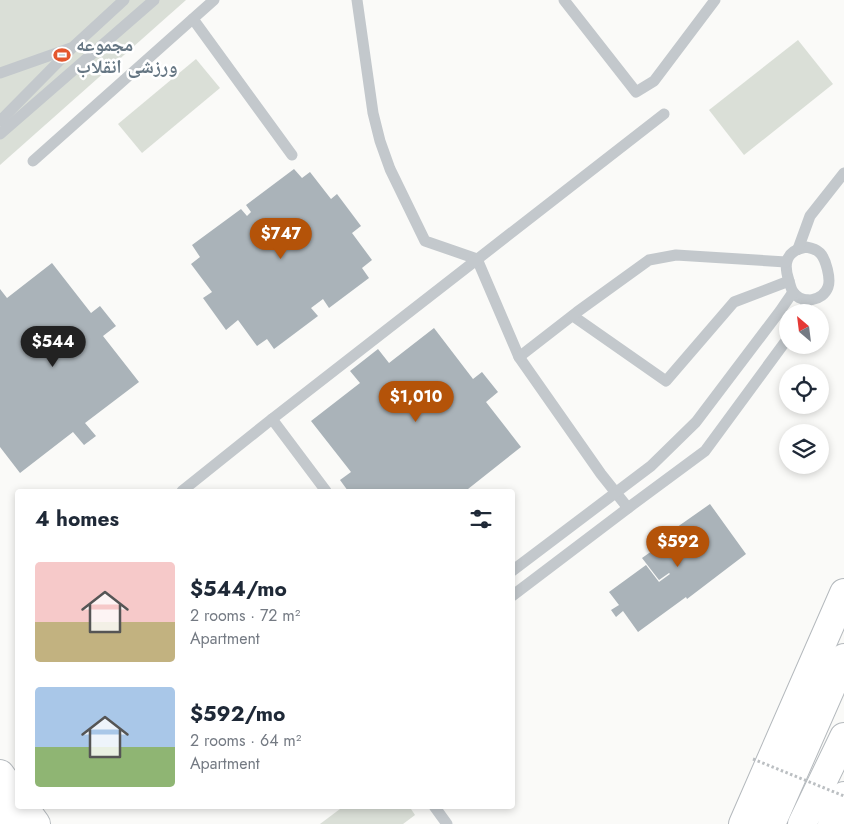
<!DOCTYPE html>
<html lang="en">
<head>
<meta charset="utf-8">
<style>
	:root { --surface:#fff; --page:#f2f2f3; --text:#1f2937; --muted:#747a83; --accent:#b45309 }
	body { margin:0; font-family:Jost,"Noto Naskh Arabic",sans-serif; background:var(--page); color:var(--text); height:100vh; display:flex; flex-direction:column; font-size:19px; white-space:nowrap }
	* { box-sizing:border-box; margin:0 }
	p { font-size:16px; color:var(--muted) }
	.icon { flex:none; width:28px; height:28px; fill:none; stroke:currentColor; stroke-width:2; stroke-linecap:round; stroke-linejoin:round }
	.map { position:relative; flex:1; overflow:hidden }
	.side { position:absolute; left:15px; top:489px; width:500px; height:320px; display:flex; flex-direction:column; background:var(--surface); border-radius:5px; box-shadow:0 2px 8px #0003 }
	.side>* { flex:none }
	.needle { width:32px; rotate:332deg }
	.controls { position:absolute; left:779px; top:304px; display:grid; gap:10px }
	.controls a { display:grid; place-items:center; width:50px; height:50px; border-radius:50%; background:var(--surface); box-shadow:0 2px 8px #0003; font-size:25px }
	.price { position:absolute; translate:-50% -42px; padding:0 11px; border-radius:18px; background:var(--accent); color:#fff; font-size:16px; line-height:32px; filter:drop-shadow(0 1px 2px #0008) }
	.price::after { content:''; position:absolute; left:50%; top:30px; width:15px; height:11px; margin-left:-8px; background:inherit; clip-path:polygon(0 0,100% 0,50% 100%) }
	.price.active { background:#222; color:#fff }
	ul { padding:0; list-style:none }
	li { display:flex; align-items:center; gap:15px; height:125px; padding:0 20px }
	li span { display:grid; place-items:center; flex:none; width:140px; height:100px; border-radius:5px; color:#555 }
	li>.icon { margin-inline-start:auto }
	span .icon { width:60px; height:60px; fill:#fffc; stroke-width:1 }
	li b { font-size:21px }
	h2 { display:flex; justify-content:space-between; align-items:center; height:60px; padding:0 20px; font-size:21px }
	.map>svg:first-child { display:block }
</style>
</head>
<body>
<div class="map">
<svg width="844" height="824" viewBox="0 0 844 824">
	<rect width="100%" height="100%" fill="#fafaf8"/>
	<!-- green -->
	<g fill="#dadfd7">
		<polygon points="0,0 186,0 0,165"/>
		<polygon points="798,40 833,84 744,155 709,110"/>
		<polygon points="196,59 220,88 142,153 118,124"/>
		<polygon points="344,806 409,806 415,815 403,824 320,824"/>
	</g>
	<!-- building -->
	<g fill="#aab3b9">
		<polygon points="294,169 302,178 310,172 331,199 337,194 361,226 352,233 372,260 362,268 369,278 329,308 323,299 311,308 318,316 274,349 267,339 257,346 238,320 226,330 203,298 212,292 191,264 200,257 192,245 241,209 247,216 251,212 246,205"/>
		<polygon points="52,263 91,313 100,306 116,326 103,336 139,382 85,423 96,436 84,445 73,432 20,473 0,447 0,289 7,298"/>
		<polygon points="434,328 473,379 482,372 498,392 486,402 521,447 468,489 470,491 348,491 340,480 351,472 311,421 360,383 350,371 378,349 389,363"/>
		<polygon points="710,504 746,554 687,599 686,597 638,632 623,611 616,617 611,610 619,605 609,592 646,565 659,582 670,574 669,573 659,580 642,558 666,541 663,537"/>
	</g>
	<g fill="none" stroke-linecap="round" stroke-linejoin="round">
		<!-- primary casing -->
		<g stroke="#b5babe" stroke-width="30">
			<g id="primary">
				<polyline points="0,774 18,799"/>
				<polyline points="23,806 36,824"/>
				<polyline points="0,807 11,824"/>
			</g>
		</g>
		<!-- highway casing -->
		<g stroke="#b4b9bd" stroke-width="30">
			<g id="highway">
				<polyline points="743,824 844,593"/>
				<polyline points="771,824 844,658"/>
				<polyline points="802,824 844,737"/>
				<polyline points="832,824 844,796"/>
			</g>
		</g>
		<!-- lane -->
		<g stroke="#c3c8cc" stroke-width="11">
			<polyline points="357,0 373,113 380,141 390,169 425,241 477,259 519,357 601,474 628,508"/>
			<polyline points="564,0 636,92 654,81 715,0"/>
			<polyline points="193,19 292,155"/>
			<polyline points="0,73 71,48"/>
			<polyline points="0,121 74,46 124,0"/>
			<polyline points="0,134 154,0"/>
			<polyline points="33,161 214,0"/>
			<path d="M806 247C812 248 816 249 820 253 826 259 831 279 828 287 823 301 802 305 793 292 791 289 790 284 789 281 783 263 786 251 806 247Z"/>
			<polyline points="798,249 810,216 844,173"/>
			<polyline points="803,312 808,300"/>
			<polyline points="573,316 666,381 734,302 789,281"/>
			<polyline points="519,357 577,312 649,260 676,255 786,262"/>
			<polyline points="182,491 272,419"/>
			<polyline points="326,491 272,419 664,114"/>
			<polyline points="512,571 651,466 696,422 780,311 793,292"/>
			<polyline points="512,596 628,508 705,451 788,338"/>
			<polyline points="434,806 447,824"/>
		</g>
		<!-- primary -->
		<use href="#primary" stroke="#fff" stroke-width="28"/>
		<!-- highway -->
		<use href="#highway" stroke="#fff" stroke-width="28"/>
		<!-- path-bridge -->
		<polyline stroke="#bbbfc2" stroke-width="3" stroke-dasharray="2.5 2.5" stroke-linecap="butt" points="753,759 844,796"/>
	</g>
	<!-- icons -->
	<defs>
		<g id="stadium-bare" transform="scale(1.35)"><path d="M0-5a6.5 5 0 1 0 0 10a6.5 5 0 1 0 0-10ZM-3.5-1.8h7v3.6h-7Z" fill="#e4572e" stroke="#fff" stroke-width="2.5" paint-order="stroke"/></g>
	</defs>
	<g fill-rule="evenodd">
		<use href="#stadium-bare" x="62" y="55"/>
	</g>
	<g text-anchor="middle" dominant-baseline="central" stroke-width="5" stroke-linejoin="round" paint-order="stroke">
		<!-- poi labels -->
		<g font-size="19" font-weight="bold" fill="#657683" stroke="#fff" text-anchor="start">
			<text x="76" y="44">مجموعه<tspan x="76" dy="22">ورزشی انقلاب</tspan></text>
		</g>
	</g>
</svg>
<div class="controls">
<a><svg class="needle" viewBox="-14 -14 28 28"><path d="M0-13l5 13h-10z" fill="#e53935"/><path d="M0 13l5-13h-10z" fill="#747a83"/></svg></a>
<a><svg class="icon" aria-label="locate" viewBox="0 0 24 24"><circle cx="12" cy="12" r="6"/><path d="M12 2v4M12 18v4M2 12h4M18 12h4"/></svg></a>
<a><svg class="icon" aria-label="layers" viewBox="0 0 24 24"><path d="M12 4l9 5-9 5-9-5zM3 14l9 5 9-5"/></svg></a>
</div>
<b class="price" style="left:281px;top:260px">$747</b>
<b class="price active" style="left:53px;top:368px">$544</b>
<b class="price" style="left:416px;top:423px">$1,010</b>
<b class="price" style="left:678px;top:568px">$592</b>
<section class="side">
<h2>4 homes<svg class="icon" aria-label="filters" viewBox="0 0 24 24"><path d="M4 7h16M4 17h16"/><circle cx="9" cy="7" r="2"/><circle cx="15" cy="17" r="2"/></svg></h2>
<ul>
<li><span style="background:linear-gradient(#f6c9c9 60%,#c2b280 0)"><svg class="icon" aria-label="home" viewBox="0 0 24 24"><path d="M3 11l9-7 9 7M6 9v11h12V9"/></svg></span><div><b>$544/mo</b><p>2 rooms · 72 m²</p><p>Apartment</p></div></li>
<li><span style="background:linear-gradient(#a9c7e8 60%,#8fb573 0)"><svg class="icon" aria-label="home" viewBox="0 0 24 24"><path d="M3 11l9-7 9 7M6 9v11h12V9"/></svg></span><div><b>$592/mo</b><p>2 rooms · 64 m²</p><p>Apartment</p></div></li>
</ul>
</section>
</div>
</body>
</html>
